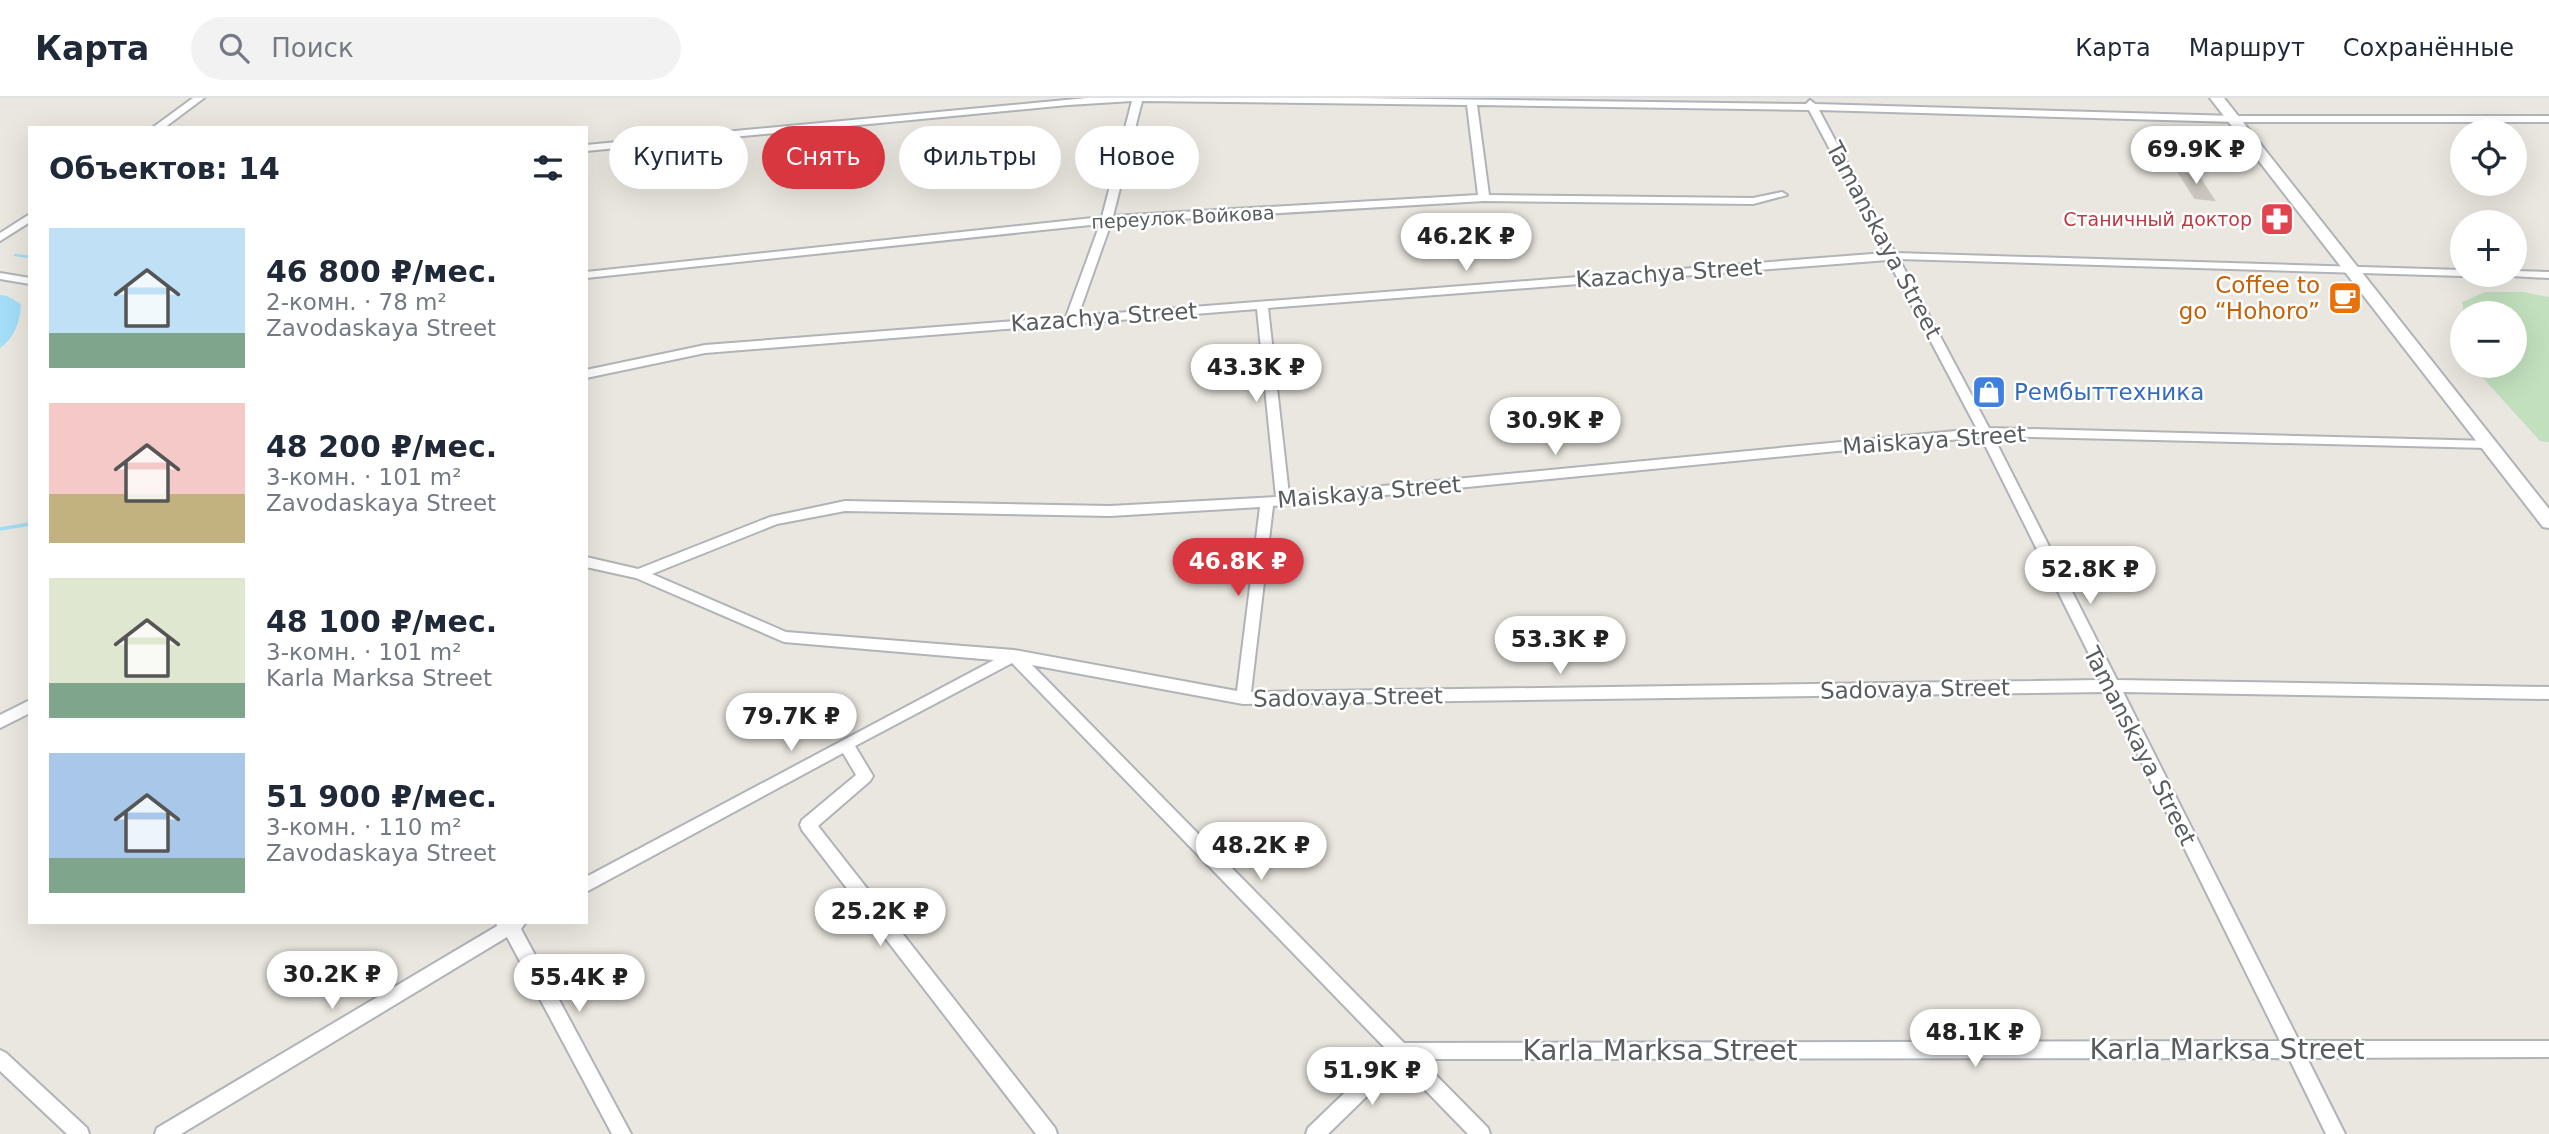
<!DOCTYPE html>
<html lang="ru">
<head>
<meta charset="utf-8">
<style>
	:root { --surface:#fff; --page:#f2f2f3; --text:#1f2937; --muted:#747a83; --line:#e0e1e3; --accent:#d93740 }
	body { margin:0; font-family:"DejaVu Sans",sans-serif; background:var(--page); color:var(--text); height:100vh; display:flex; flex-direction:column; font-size:26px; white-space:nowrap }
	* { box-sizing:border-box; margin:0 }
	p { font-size:23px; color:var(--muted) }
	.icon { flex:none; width:38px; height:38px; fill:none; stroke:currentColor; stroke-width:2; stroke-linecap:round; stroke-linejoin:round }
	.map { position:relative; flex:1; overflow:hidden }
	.side { position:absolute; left:28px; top:28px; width:560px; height:798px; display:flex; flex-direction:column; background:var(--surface); border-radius:0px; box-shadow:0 7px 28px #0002 }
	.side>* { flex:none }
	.banner { position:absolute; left:609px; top:28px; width:665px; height:63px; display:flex; gap:14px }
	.tools { position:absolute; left:2450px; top:21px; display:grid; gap:14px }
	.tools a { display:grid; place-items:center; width:77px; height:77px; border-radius:50%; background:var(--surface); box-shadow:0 7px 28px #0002; font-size:35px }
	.price { position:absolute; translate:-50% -60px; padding:0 16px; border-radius:24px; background:#fff; color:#222; font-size:23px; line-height:46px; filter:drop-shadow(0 2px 4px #0008) }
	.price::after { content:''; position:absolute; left:50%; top:42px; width:21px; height:16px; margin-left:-10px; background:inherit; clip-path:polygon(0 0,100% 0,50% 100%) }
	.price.on { background:var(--accent); color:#fff }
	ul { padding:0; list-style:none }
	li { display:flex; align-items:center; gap:21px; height:175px; padding:0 21px }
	li span { display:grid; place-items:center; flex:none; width:196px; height:140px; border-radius:0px; color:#555 }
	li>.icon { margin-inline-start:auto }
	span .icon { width:84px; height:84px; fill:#fffc; stroke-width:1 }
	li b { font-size:30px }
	h2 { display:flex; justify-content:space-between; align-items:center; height:84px; padding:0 21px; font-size:30px }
	.chip { padding:0 24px; border-radius:32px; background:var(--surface); box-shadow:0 7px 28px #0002; font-size:24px; line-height:63px }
	.chip.on { background:var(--accent); color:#fff }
	header { display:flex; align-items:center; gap:42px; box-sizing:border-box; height:98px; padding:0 35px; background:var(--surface); border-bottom:2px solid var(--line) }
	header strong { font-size:33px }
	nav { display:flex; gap:38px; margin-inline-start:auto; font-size:24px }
	.search { width:490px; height:63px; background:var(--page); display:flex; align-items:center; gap:18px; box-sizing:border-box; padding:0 24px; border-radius:38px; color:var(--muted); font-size:26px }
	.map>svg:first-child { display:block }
</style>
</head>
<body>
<header>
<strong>Карта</strong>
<div class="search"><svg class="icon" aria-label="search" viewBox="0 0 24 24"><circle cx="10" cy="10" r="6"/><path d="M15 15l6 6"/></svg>Поиск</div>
<nav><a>Карта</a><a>Маршрут</a><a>Сохранённые</a></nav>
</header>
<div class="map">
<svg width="2549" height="1036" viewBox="0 0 2549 1036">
	<rect width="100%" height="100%" fill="#eae7e0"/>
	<!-- green -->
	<polygon fill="#c2e0be" points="2485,194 2523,194 2549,199 2549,344 2540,343 2472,268 2515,268 2515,215 2464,215 2462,204"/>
	<!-- water -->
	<path fill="#a3ddf7" d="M0 197 7 198 21 206C20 224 15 239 0 250Z"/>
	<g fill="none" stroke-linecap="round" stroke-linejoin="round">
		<!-- stream-far1 -->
		<polyline stroke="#a3ddf7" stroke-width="2.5" points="15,157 30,159"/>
		<!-- stream -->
		<polyline stroke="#a3ddf7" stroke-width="3.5" points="0,431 30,426"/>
	</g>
	<!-- building -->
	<polygon fill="#c8c4be" stroke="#cec7bf" stroke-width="2" points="2179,75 2197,76 2214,102 2195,100"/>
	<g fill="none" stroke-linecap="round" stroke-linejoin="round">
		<!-- street casing -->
		<g stroke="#b0b3b7" stroke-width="4">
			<g id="street">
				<polygon points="193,0 204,0 164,30 152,30"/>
				<path d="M1087 0H1356L1806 6 1810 2 1815 6 2235 18H2549V24H2235L1819 12 1895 155 2462 172V177H2466L2462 178 1899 161 1989 330 2491 343 2493 346 2491 349 2487 350 1993 338 2117 582 2549 589V601L2123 594 2299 943H2549V959L2307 960 2345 1036H2326L2289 960 1420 961 1488 1030 1490 1036H1468L1400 966 1328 1036H1306L1308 1030 1388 953 1012 565 855 648 873 678 870 683 818 728 1055 1030 1057 1036H1036L802 732 800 727 802 722 856 677 843 655 586 794V779L994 562 784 544 636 480 586 469V459L638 471 770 419 845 403 1110 408 1276 399 1257 211 705 255 586 280V272L705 247 1066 219 1100 126 586 180V174L1102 119 1132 3 1068 7 586 53V47ZM1142 3 1467 7 1478 97 1113 118ZM1477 7 1809 12 1885 155 1078 218 1111 125 1484 103 1753 106 1787 97 1782 94 1753 100 1489 97ZM1888 162 1977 331 1289 397 1268 210ZM1981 339 2102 582 1251 594 1273 408ZM1260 409 1237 593 1014 552 786 534 652 476 777 426 845 413 1110 418ZM1032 567 1243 606 2107 594 2280 943 1404 945Z"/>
				<polygon points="30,116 30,124 0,143 0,135"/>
				<polygon points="2515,173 2549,174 2549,180 2511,178 2510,177 2515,177"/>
				<polygon points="0,175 30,180 30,186 0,181"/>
				<polygon points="30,602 30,615 0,630 0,617"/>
				<polygon points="496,824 526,824 521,831 631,1036 612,1036 507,839 181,1036 155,1036 157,1030 497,828"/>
				<polygon points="0,952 6,955 87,1030 89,1036 67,1036 0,973"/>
			</g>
		</g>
		<!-- secondary casing -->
		<g stroke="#b0b4b6" stroke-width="4">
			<polygon id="secondary" points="2210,0 2224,0 2549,411 2549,430 2543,429"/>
		</g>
		<!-- street -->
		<use href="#street" fill="#fff" fill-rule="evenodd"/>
		<!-- secondary -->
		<use href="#secondary" fill="#fff" fill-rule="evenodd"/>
	</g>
	<!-- icons -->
	<defs>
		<g id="pharmacy-square" transform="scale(1.75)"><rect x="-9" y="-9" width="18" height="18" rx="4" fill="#e0444e" stroke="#fff"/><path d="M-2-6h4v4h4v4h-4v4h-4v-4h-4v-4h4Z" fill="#fff"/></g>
		<g id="cafe-square" transform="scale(1.75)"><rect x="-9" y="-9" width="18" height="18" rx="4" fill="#e8710a" stroke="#fff"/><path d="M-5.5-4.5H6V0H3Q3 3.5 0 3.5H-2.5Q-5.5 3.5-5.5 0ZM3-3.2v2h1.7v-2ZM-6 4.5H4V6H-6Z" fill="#fff"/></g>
		<g id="shop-square" transform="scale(1.75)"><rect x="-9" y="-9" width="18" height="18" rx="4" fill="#3f7fe0" stroke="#fff"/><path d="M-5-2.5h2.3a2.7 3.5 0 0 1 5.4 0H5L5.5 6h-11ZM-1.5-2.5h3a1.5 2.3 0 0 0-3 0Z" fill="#fff"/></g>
	</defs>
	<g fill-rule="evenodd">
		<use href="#pharmacy-square" x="2277" y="121"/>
		<use href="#cafe-square" x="2345" y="200"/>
		<use href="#shop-square" x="1989" y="294"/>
	</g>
	<g text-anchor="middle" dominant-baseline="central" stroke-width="5" stroke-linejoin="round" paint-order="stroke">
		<!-- far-street labels -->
		<g font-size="19" fill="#595d5f" stroke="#fff">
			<text transform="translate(1183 119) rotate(-3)">переулок Войкова</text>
		</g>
		<!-- far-health labels -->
		<g font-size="19" fill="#be3a42" stroke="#fff" text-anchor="end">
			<text x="2252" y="121">Станичный доктор</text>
		</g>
		<!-- street labels -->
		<g font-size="23" fill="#595d5f" stroke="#fff">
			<text transform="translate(1884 142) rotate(62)">Tamanskaya Street</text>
			<text transform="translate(1669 175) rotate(-4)">Kazachya Street</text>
			<text transform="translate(1104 219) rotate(-4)">Kazachya Street</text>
			<text transform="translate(1934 342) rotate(-4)">Maiskaya Street</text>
			<text transform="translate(1369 394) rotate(-5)">Maiskaya Street</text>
			<text transform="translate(1915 591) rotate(-1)">Sadovaya Street</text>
			<text transform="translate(1348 599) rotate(-1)">Sadovaya Street</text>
			<text transform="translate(2140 648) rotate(63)">Tamanskaya Street</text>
		</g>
		<!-- food labels -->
		<g font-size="23" fill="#c56008" stroke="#fff" text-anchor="end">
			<text x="2320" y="187">Coffee to<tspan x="2320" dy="26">go “Hohoro”</tspan></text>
		</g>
		<!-- shop labels -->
		<g font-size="23" fill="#366cbe" stroke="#fff" text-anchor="start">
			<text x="2014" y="294">Рембыттехника</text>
		</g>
		<!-- near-street labels -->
		<g font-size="28" fill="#595d5f" stroke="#fff">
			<text x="2227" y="951">Karla Marksa Street</text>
			<text x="1660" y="952">Karla Marksa Street</text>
		</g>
	</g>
</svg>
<div class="tools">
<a><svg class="icon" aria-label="locate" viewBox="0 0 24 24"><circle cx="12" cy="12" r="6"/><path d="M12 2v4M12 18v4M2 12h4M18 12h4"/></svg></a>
<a>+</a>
<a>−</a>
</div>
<b class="price" style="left:2196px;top:88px">69.9K ₽</b>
<b class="price" style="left:1466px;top:175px">46.2K ₽</b>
<b class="price" style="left:1256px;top:306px">43.3K ₽</b>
<b class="price" style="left:1555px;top:359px">30.9K ₽</b>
<b class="price on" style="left:1238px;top:500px">46.8K ₽</b>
<b class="price" style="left:2090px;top:508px">52.8K ₽</b>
<b class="price" style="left:1560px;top:578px">53.3K ₽</b>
<b class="price" style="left:791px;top:655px">79.7K ₽</b>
<b class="price" style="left:1261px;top:784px">48.2K ₽</b>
<b class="price" style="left:880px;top:850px">25.2K ₽</b>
<b class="price" style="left:332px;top:913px">30.2K ₽</b>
<b class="price" style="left:579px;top:916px">55.4K ₽</b>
<b class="price" style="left:1975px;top:971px">48.1K ₽</b>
<b class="price" style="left:1372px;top:1009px">51.9K ₽</b>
<div class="banner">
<a class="chip">Купить</a>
<a class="chip on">Снять</a>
<a class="chip">Фильтры</a>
<a class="chip">Новое</a>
</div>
<section class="side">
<h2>Объектов: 14<svg class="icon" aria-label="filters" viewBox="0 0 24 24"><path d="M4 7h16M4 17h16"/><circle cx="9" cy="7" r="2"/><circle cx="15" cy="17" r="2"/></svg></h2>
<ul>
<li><span style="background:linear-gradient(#bfe0f5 75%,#7fa58c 0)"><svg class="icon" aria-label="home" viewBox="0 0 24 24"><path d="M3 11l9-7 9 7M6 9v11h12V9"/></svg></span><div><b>46 800 ₽/мес.</b><p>2-комн. · 78 m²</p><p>Zavodaskaya Street</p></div></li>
<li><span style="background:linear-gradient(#f6c9c9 65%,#c2b280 0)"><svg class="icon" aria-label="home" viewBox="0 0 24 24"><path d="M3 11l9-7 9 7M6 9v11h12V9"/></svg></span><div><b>48 200 ₽/мес.</b><p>3-комн. · 101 m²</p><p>Zavodaskaya Street</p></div></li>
<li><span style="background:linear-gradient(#dfe7d0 75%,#7fa58c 0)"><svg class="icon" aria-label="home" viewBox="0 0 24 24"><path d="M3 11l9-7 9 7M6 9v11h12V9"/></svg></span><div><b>48 100 ₽/мес.</b><p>3-комн. · 101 m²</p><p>Karla Marksa Street</p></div></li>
<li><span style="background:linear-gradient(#a9c7e8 75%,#7fa58c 0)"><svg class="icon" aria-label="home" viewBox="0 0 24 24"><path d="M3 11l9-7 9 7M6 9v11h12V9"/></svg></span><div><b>51 900 ₽/мес.</b><p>3-комн. · 110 m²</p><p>Zavodaskaya Street</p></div></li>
</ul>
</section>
</div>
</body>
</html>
